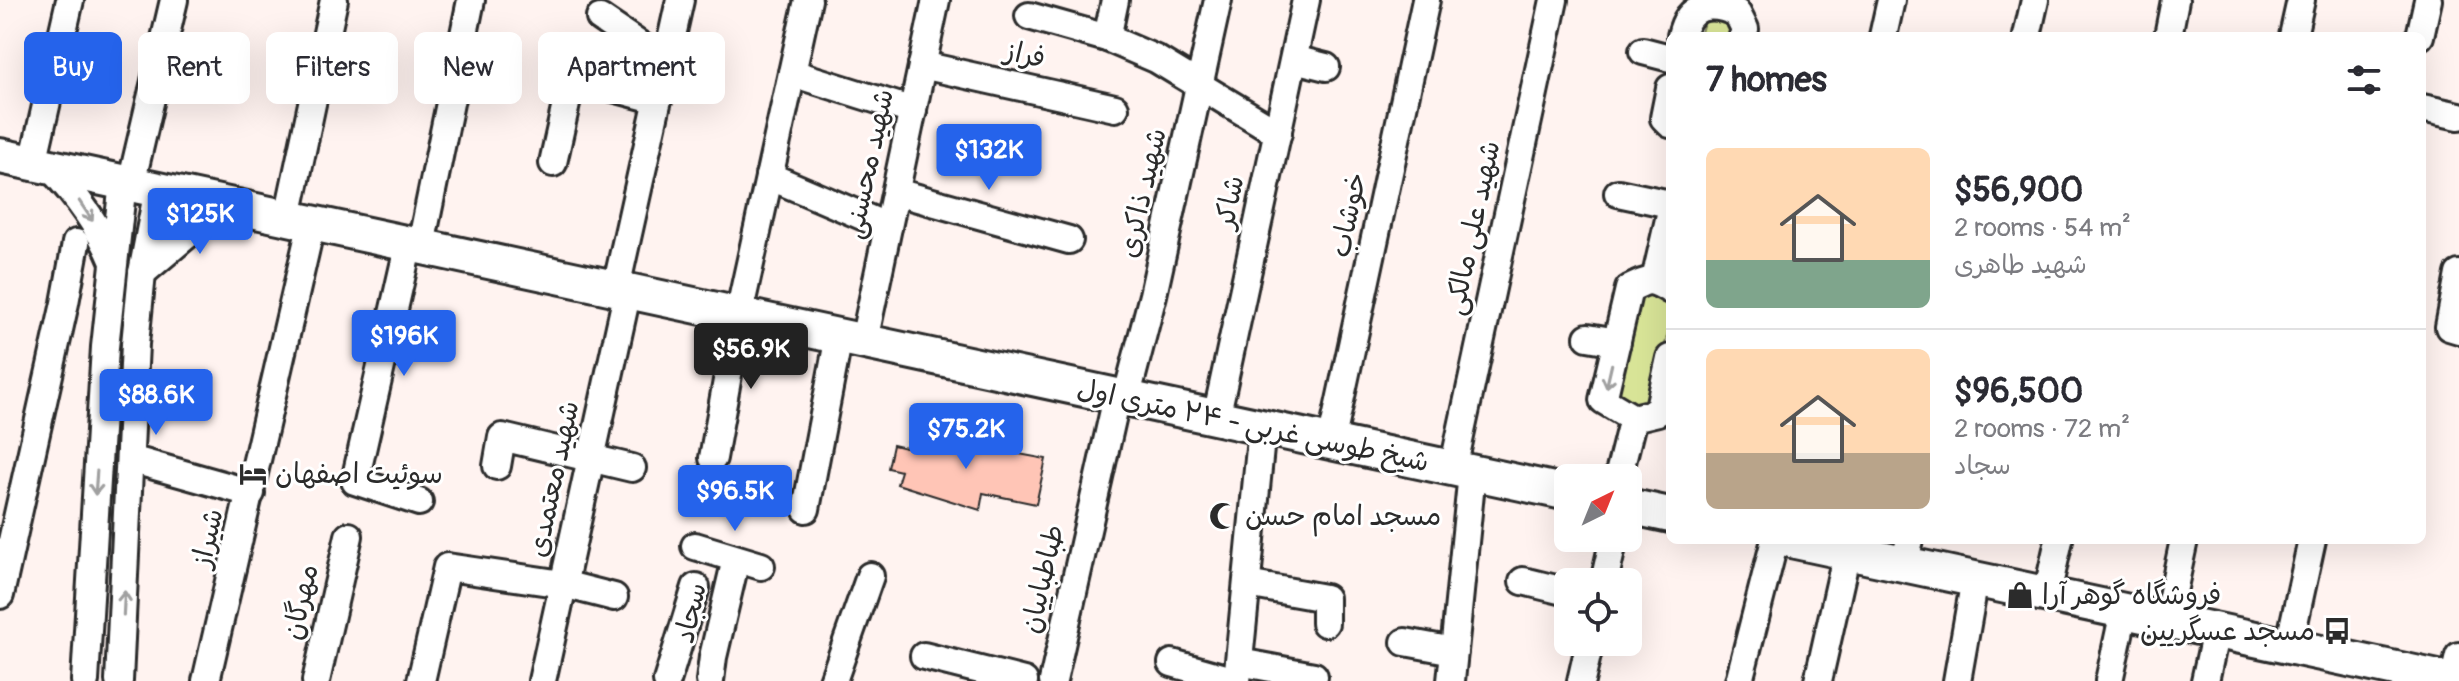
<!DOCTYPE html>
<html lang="en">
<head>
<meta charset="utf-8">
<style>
	:root { --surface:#fff; --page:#f2f2f3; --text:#2b2b33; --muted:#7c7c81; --line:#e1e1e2; --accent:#2563eb }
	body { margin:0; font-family:Pangolin,"Playpen Sans Arabic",sans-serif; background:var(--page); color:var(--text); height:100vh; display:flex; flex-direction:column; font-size:30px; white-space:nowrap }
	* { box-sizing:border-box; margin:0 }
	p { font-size:26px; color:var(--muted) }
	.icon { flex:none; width:44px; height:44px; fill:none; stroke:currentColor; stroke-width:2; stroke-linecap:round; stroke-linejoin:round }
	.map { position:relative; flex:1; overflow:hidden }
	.sheet { position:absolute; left:1666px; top:32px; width:760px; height:512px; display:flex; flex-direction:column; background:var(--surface); border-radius:12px; box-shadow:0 8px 32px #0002 }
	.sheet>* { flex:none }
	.banner { position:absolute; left:24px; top:32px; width:760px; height:72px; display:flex; gap:16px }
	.needle { width:52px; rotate:43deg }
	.controls { position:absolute; left:1554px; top:464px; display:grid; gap:16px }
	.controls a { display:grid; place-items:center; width:88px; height:88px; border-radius:12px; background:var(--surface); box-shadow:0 8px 32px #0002; font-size:40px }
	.price { position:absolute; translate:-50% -68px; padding:0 18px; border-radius:8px; background:var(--accent); color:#fff; font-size:26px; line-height:52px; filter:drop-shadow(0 2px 4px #0008) }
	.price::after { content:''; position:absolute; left:50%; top:48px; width:24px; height:18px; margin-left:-12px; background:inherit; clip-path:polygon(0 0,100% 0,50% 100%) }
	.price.current { background:#222; color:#fff }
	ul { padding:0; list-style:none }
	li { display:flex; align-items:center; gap:24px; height:200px; padding:0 40px }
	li+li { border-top:2px solid var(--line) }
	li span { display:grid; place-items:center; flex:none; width:224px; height:160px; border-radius:12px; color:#555 }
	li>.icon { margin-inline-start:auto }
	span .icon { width:96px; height:96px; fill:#fffc; stroke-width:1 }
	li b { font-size:34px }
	h2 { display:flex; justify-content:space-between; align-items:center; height:96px; padding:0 40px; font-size:34px }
	.tag { padding:0 28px; border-radius:12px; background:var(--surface); box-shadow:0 8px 32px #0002; font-size:28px; line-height:72px }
	.tag.current { background:var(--accent); color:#fff }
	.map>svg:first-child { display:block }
</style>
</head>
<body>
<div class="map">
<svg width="2459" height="681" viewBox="0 0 2459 681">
	<rect width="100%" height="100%" fill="#fff3f0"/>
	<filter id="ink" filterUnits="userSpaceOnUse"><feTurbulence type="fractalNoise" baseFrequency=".0125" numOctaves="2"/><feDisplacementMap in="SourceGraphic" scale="16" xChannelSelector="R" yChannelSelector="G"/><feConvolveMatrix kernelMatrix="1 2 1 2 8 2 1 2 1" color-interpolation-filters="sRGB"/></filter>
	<g filter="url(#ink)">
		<!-- green -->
		<g fill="#d8e497" stroke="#828861" stroke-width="2">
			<polygon points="1706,15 1735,24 1733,36 1700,36"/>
			<polygon points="1653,292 1670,300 1670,322 1652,403 1629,405 1617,397 1642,295"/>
		</g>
		<!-- building -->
		<polygon fill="#ffc5b6" stroke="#2b2b2b" stroke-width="2" points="910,434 1046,459 1036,504 983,493 980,510 897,484 901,471 888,468 893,445 906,448"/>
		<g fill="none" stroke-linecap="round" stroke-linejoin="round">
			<!-- minor casing -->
			<g stroke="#2b2b2b" stroke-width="32">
				<g id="minor">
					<polyline points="1029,16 1107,38 1156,59 1278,133"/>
					<polyline points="600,18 666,63"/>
					<path d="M1681 36C1688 4 1710 1 1737 13L1745 29 1743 36"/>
					<polyline points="1883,36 1891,0"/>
					<polyline points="2027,36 2035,0"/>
					<polyline points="2168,36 2175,0"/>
					<polyline points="2293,36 2301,0"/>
					<polyline points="2420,36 2428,0"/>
					<polyline points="1107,38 1115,0"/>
					<polyline points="1643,51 1670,58"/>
					<polyline points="1294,59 1326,67"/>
					<polyline points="922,65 1115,108"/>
					<polyline points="792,73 913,111"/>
					<polyline points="1670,88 1664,118 1670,124"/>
					<polyline points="2422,108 2459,116"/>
					<polyline points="33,163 70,0"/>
					<polyline points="553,163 572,77 658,100"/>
					<path d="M49 166C76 195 99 225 114 262"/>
					<polyline points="769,176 888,227"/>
					<polyline points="131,184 174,0"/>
					<polyline points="896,192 1069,240"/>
					<polyline points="1618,193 1670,204"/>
					<polyline points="288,217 334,0"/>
					<polyline points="409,243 355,481 419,502"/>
					<polyline points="421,245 471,0"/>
					<polyline points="142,273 200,224 234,206"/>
					<polyline points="2459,274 2449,327 2459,330"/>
					<polyline points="1655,280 1670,215"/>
					<polyline points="616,288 680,0"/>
					<path d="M1670 290C1650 278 1649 279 1629 289L1603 400 1633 418 1658 412 1670 358"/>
					<polyline points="1588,337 1617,342"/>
					<polyline points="864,341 936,0"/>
					<polyline points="1126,399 1153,295 1218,0"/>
					<polyline points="1216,418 1306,0"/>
					<polyline points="1331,443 1426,0"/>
					<polyline points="713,458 739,314 808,0"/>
					<polyline points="130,459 251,493"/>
					<polyline points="497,466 502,437 632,468"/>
					<polyline points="1453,469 1554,0"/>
					<polyline points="1618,478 1633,418"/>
					<polyline points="806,509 839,336"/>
					<polyline points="695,546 761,566"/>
					<polyline points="1904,563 1910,540"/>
					<polyline points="1523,581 1568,592"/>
					<polyline points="1604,582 1614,538"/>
					<polyline points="1247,584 1325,598 1325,623"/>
					<polyline points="2047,594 2059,540"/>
					<polyline points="0,595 65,303 76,243"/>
					<polyline points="2167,620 2184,540"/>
					<polyline points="1405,642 1454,651"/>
					<polyline points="2289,646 2312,540"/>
					<polyline points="924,656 1024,681"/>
					<polyline points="1239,662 1314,676 1313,681"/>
					<polyline points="1172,663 1236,681"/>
					<polyline points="85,681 105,347 123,182"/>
					<polyline points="119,681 135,344 142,273 158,189"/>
					<polyline points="206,681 312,222"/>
					<polyline points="316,681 349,536"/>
					<polyline points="421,681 447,567 563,584 614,597"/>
					<polyline points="542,681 628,290"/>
					<polyline points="667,681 696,587"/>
					<polyline points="710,681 713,657 736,559"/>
					<polyline points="833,681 870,576"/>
					<polyline points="1053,681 1117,397"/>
					<polyline points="1237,681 1262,428"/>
					<polyline points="1451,681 1472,473"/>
					<polyline points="1581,681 1590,642"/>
					<polyline points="1739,681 1775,540"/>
					<polyline points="1818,681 1847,552"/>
					<polyline points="1957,681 1975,579"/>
					<polyline points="2109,681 2124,611"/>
					<polyline points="2205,681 2216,631"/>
					<polyline points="2453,681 2459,656"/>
				</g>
			</g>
			<!-- major casing -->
			<g stroke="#2b2b2b" stroke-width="40">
				<g id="major">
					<polyline points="0,156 1568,493"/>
					<polyline points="1628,506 1670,515"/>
					<polyline points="1791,540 2452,681"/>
				</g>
			</g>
			<!-- minor -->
			<use href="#minor" stroke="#fff" stroke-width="26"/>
			<!-- major -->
			<use href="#major" stroke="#fff" stroke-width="34"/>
		</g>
		<!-- one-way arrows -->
		<defs><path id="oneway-shaft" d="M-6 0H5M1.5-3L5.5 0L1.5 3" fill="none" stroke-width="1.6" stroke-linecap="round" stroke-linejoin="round" transform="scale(2)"/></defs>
		<g stroke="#a0a0a0">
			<use href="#oneway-shaft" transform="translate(86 211) rotate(56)"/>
			<use href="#oneway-shaft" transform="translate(1609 376) rotate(103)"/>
			<use href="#oneway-shaft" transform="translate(96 483) rotate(94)"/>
			<use href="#oneway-shaft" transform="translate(124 603) rotate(-87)"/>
		</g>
	</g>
	<!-- icons -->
	<defs>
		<g id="hotel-bare" transform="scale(2.16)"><path d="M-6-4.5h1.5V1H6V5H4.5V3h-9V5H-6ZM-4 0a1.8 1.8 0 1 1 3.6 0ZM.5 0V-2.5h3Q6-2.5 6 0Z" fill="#2b2b2b" stroke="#fff" stroke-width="2.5" paint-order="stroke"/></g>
		<g id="mosque-bare" transform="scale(2.16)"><path d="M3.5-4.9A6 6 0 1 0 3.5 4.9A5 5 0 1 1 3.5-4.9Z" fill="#2b2b2b" stroke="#fff" stroke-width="2.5" paint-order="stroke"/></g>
		<g id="shop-bare" transform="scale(2.16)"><path d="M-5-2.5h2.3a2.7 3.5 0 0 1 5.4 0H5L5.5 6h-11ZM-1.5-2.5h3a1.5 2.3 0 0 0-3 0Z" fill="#2b2b2b" stroke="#fff" stroke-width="2.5" paint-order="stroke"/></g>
		<g id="bus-bare" transform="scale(2.16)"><path d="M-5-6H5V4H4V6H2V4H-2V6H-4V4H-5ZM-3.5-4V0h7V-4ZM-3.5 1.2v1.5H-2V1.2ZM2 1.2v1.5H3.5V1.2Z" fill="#2b2b2b" stroke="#fff" stroke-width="2.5" paint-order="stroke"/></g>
	</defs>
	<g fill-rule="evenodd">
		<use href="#hotel-bare" x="253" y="474"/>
		<use href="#mosque-bare" x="1223" y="516"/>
		<use href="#shop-bare" x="2020" y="595"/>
		<use href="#bus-bare" x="2337" y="631"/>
	</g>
	<g text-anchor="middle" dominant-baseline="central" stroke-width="6" stroke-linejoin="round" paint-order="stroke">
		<!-- street labels -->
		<g font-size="28" fill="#2b2b2b" stroke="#fff">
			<text transform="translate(1025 55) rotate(12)">فراز</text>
			<text transform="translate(869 164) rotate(-78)">شهید محسنی</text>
			<text transform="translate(1143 193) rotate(-77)">شهید ذاکری</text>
			<text transform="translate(1230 202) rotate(-78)">شاکر</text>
			<text transform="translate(1349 215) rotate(-78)">خوشاب</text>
			<text transform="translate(1473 228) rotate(-78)">شهید علی مالکی</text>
			<text transform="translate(1253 426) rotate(12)">شیخ طوسی غربی - ۲۴ متری اول</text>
			<text transform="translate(554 479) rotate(-78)">شهید معتمدی</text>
			<text transform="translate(208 538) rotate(-77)">شیراز</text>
			<text transform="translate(1043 579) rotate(-77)">طباطباییان</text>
			<text transform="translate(301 602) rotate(-77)">مهرگان</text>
			<text transform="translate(691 613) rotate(-77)">سجاد</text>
		</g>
		<!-- poi labels -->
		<g font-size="28" fill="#2b2b2b" stroke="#fff" text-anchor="start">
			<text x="275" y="474">سوئیت اصفهان</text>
			<text x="1245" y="516">مسجد امام حسن</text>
			<text x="2042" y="595">فروشگاه گوهر آرا</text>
			<text x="2315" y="631" text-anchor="end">مسجد عسگریین</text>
		</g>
	</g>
</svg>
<div class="controls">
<a><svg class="needle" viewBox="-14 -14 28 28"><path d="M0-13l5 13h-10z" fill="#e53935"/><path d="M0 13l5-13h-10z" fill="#7c7c81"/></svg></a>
<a><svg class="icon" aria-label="locate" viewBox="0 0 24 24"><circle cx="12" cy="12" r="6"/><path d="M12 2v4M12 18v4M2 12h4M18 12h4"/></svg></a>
</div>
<b class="price" style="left:989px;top:192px">$132K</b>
<b class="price" style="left:200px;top:256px">$125K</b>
<b class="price" style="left:404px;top:378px">$196K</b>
<b class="price current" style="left:751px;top:391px">$56.9K</b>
<b class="price" style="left:156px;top:437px">$88.6K</b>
<b class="price" style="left:966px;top:471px">$75.2K</b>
<b class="price" style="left:735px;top:533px">$96.5K</b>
<div class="banner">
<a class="tag current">Buy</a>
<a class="tag">Rent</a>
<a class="tag">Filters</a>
<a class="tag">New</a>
<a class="tag">Apartment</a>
</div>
<section class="sheet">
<h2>7 homes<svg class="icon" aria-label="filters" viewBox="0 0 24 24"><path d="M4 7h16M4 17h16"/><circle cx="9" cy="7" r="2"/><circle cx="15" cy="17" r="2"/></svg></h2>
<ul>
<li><span style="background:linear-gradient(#ffd9b3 70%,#7fa58c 0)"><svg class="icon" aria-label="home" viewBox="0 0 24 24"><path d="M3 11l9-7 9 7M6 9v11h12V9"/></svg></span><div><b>$56,900</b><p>2 rooms · 54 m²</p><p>شهید طاهری</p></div></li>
<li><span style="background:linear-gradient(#ffd9b3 65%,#b9a48a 0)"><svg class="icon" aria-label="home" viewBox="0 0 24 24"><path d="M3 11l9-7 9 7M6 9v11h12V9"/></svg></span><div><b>$96,500</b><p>2 rooms · 72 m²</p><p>سجاد</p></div></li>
</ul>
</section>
</div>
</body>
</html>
